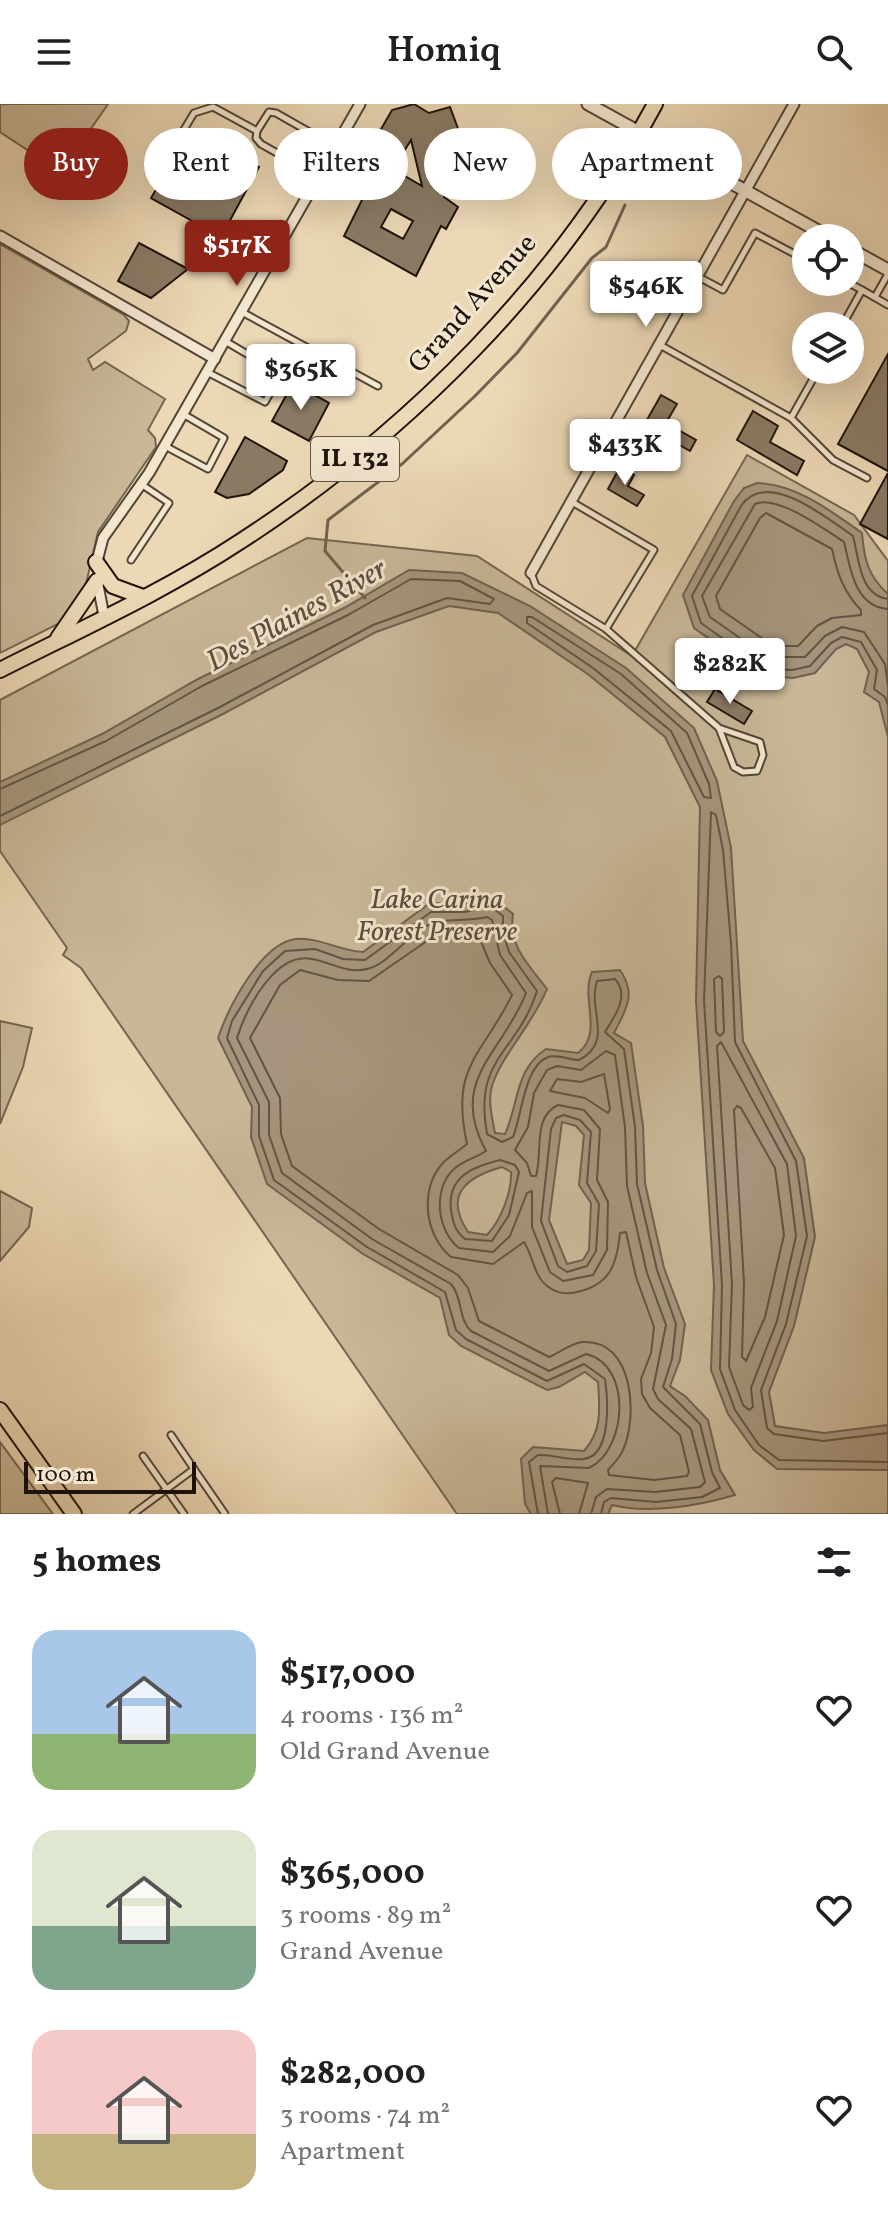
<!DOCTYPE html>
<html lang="en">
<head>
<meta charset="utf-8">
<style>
	:root { --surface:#fff; --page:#f2f2f2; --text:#202124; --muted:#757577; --accent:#8f2418 }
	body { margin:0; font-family:Vollkorn,serif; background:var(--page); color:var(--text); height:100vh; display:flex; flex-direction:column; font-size:30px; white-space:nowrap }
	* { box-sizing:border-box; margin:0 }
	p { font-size:26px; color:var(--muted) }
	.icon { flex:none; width:44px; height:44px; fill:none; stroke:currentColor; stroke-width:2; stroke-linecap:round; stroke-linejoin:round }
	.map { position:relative; height:1410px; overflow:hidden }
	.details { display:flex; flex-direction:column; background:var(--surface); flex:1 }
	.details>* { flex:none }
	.banner { position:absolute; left:24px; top:24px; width:840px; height:72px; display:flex; gap:16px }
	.fabs { position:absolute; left:792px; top:120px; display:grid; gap:16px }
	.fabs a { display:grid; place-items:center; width:72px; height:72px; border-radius:50%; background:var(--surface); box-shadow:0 8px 32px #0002; font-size:40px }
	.scale { position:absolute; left:24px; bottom:20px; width:172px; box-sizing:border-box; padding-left:8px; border:4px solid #1f140c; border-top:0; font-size:22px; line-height:28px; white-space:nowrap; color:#1f140c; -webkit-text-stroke:6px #f3e6cf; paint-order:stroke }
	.price { position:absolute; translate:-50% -68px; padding:0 18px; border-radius:8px; background:#fff; color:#222; font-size:26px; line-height:52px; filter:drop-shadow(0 2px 4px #0008) }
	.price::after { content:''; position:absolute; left:50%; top:48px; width:24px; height:18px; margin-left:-12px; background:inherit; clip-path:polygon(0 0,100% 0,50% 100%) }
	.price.on { background:var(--accent); color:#fff }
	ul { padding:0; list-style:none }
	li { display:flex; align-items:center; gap:24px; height:200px; padding:0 32px }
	li span { display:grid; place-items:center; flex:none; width:224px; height:160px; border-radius:24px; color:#555 }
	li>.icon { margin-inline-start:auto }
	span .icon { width:96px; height:96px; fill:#fffc; stroke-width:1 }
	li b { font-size:34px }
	h2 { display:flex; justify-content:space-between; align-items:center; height:96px; padding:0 32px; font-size:34px }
	.tag { padding:0 28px; border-radius:36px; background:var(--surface); box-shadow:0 8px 32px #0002; font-size:28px; line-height:72px }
	.tag.on { background:var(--accent); color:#fff }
	header { display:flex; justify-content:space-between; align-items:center; height:104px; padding:0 32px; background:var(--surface); font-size:36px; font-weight:600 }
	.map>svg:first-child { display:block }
</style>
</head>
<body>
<header><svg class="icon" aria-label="menu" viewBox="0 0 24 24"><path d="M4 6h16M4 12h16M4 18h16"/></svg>Homiq<svg class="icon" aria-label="search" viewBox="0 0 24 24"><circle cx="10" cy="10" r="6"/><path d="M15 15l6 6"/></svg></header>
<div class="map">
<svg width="888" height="1410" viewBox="0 0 888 1410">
	<rect width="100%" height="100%" fill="#ecd8b5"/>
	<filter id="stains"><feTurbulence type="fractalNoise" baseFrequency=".0025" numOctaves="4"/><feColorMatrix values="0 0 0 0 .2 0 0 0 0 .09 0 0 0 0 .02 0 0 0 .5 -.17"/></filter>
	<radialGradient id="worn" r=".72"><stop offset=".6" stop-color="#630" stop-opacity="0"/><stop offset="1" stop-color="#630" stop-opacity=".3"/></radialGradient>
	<!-- green -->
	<g fill="#c9b798" stroke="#746652" stroke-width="2">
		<polygon points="0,0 108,0 61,68 0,28"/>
		<polygon points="0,140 124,211 129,217 126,227 88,255 93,266 105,258 165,295 148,326 155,334 156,343 98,428 83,493 62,518 0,549"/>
		<polygon points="747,351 854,411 888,457 888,1410 457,1410 81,864 63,851 67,844 0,747 0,596 307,434 477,452 632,552"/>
		<polygon points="0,917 32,924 23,963 0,1020"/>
		<polygon points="0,1087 32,1104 29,1123 0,1157"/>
		<polygon points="0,1338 53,1410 0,1410"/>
	</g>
	<!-- water -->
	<g fill="#a6957c" stroke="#70614f" stroke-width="2" fill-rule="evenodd">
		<path d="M757 379C796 380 831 407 862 429 864 455 868 472 888 490V633L879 598 864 588 869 568 857 545 846 540 836 545 815 569 793 574 761 571 694 524 683 491 734 397 744 384Z"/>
		<polygon points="409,466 462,469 530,502 626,564 694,624 717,677 731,744 743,937 804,1054 815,1133 794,1222 769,1288 775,1322 824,1329 888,1321 888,1366 777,1365 754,1346 728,1310 711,1266 714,1181 696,897 700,703 665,633 589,571 498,509 449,502 376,528 223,610 0,721 0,678 102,630 198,575 344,504"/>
		<path d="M492 793 513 810C508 842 528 860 547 885 534 918 503 950 493 979 487 995 492 1013 495 1029L505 1030C519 999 515 965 546 945L578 949C604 929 580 894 592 868L620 866C637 891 626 905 614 929L631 939 643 1022 645 1079 664 1164 685 1220 680 1256 670 1282 685 1292 708 1316 720 1366 735 1391C698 1402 649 1410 612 1401L608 1410H531L525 1400 521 1355 533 1343 584 1347C602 1327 600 1305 598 1278L585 1268 559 1283 547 1286 461 1242 449 1231 440 1194 363 1150 267 1080 251 1033 252 1003 218 934C228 904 261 839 296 835 319 833 340 847 363 848L430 799 464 800ZM562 1018 576 1022 584 1031 579 1081 591 1099 589 1146 583 1156 567 1160 549 1116ZM502 1063 511 1068C512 1088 501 1116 487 1131L468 1128C443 1090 467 1073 502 1063Z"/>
	</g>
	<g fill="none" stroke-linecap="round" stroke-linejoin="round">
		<!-- shore -->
		<g stroke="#625444" stroke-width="2">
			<path d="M766 409 832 445C837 468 843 488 861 506V511L832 514 817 522 798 542H773L720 505 716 492 760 414Z"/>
			<path d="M888 495C859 491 859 454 853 432 827 414 766 364 741 402L692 492 701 519 764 564 792 566 810 562 831 539 842 533 861 538 877 566 874 585 885 593 888 601"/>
			<path d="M888 505C854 503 850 462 844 438 825 425 776 390 755 400L702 492 710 513 767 553H805L825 532 842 523 864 528 885 560 888 582"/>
			<polygon points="527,513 532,513 621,570 687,629 709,680 711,694 704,693 671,627 593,564 527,519"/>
			<polyline points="0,685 106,637 202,582 348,511 411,475 460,477 494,495 490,500 447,494 373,521 220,603 0,712"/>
			<path d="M477 828 490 859 512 891C481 954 450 961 467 1040 459 1047 449 1052 442 1060 419 1086 425 1132 451 1153L493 1160 524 1138C533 1152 534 1172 547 1182 556 1189 566 1191 577 1188 610 1181 617 1160 620 1129L626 1128 636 1173 654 1223 651 1249 641 1275 642 1290 650 1304 680 1331 689 1368 687 1372 654 1376 609 1371 608 1366C613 1360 620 1354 623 1346 638 1313 634 1235 583 1238 570 1239 560 1249 549 1253L479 1217 468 1184 458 1171 379 1125 292 1062 281 1030 280 994 250 934 280 881 300 866 338 876 369 877 437 830Z"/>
			<polygon points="719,872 722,875 724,928 720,932 716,928 714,875"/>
			<polygon points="721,938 787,1060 796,1132 777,1217 751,1284 753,1303 749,1306 743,1301 729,1263 732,1180 717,942"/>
			<polygon points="604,970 610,1005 608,1009 585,994 550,987 557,975 581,978"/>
			<polygon points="737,1002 741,1004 775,1064 784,1131 765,1213 746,1257 742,1253 744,1179 734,1006"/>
			<polygon points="564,1011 580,1016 591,1028 587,1079 599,1100 596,1147 587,1162 567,1168 558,1162 541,1117 551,1025 556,1014"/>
			<path d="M500 1056 515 1061 519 1068 509 1111 492 1137 465 1135C455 1127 453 1119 451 1106 447 1073 472 1063 500 1056Z"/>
			<polyline points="888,1329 823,1337 774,1330 767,1324 761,1286 786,1220 807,1132 796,1057 735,938 731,839 723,746 716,711 711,708 704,896 722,1181 720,1265 735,1306 759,1341 779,1356 888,1358"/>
			<path d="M538 1410 529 1358 538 1351C553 1350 568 1357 583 1355 612 1353 608 1295 605 1275L584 1260 547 1277 466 1235 456 1226 445 1188 367 1143 274 1076 259 1032V1001L227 934 232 917 263 867 285 847 315 845 343 855 365 856 431 808H465L490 802 503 812V829L509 848 537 887C517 950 473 953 487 1030L502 1038 513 1033C522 1012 524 962 548 953 557 950 570 956 579 956 615 937 587 907 597 877L615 875C630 891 615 912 605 928L624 945 635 1023 637 1080 657 1166 676 1220 672 1255 663 1283 700 1320 712 1368 720 1384 702 1393 656 1398 611 1394 604 1398 601 1410"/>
			<path d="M548 1410 540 1362 589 1364C627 1346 633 1261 586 1250L549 1267 471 1227C458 1215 463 1194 451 1180L372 1135 282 1069 269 1031V998L237 934C246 904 276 847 312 855 331 858 346 870 367 865 388 861 410 828 432 819 443 815 471 817 487 813L492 816 500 851 526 889C503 949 447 976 486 1047 476 1054 464 1056 454 1065 432 1085 437 1127 459 1144L493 1148 510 1132 527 1089 532 1087V1123L550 1168 563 1177 593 1171 607 1146 608 1098 597 1076 600 1025 584 1006 558 1001C532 1013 543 1049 536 1072H531L527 1059 515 1046 528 1023 534 989 547 966 557 962 581 966 606 947 615 951 625 1023 627 1082 647 1169 666 1221 653 1285 658 1295 691 1325 705 1378 700 1383 655 1388 607 1385 596 1393 591 1410"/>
			<polyline points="560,1410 552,1378 556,1374 588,1379 579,1410"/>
		</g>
		<!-- stream -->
		<polyline stroke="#70614f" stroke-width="3" points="365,494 325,447 328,416 402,360 475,292 517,249 592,154 606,143 625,101"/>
	</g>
	<!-- building -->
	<g fill="#8a7a64" stroke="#1f140c" stroke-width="2" fill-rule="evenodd">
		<path d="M414 0 429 9 450 3 470 57 465 58 467 66 459 80 453 76 444 93 458 103 446 125 441 122 416 172 344 132 364 92 359 89 361 85 351 79 361 60 392 6ZM411 36 422 82 393 65ZM391 105 413 117 403 135 381 123Z"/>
		<polygon points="189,29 259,63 221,133 151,94"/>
		<polygon points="139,139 188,165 151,194 118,177"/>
		<polygon points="888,250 888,367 838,340"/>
		<polygon points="293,279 329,299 309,337 272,317"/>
		<polygon points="661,291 677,300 666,319 696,336 690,347 644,321"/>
		<polygon points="753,307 778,322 770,338 804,357 797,371 737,336"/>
		<polygon points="245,333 287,357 283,366 249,390 227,394 215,388"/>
		<polygon points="620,363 634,371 628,382 644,391 637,402 608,385"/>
		<polygon points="888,369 888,435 860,420"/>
		<polygon points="715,585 752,607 744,620 707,598"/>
	</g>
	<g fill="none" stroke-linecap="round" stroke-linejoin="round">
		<!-- service casing -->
		<g stroke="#524536" stroke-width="9">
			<g id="service">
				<polyline points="257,27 269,8 276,9 334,42"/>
				<polyline points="165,57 194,9 213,3 257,27 256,34 261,40 318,72"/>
				<polyline points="695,171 723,186 755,129 806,156"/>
				<polyline points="862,186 888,201"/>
				<polyline points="875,193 888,170"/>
				<polyline points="242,208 378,282"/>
				<polyline points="842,222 862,186 847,178"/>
				<polyline points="658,240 791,314 833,356 867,374"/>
				<polyline points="207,268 265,298 281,270 225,237"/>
				<polyline points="791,314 818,266"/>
				<polyline points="165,342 208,365 224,334 183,310"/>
				<polyline points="131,456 169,399 141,380"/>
				<polyline points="531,469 536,482 606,525 654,446 572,398"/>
				<polyline points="606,525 719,624 760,638 763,651 757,667 743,668 734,663 719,624"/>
				<polyline points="171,1331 194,1365"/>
				<polyline points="143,1352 184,1410"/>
				<polyline points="133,1410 194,1365 225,1410"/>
			</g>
		</g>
		<!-- minor casing -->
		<g stroke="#524536" stroke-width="13">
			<g id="minor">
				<polyline points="0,132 215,255"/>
				<polyline points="96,461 103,434 149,369 360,0"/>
				<polyline points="531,469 794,0"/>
				<polyline points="97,476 104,512"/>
			</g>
		</g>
		<!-- tertiary casing -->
		<g stroke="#524536" stroke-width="15">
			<g id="tertiary">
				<polyline points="588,0 831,134"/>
				<polyline points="850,145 888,166"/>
			</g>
		</g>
		<!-- primary casing -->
		<g stroke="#1f140c" stroke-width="18">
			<g id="primary">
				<polyline points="96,458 113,482 143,493"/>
				<polyline points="58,534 97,477"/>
				<path d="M0 566C81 525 165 487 241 437 408 329 560 177 655 0"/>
				<polyline points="0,1306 74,1410"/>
			</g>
		</g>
		<!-- service -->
		<use href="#service" stroke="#f3e6cf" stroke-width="5"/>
		<!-- minor -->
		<use href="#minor" stroke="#f3e6cf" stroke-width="9"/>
		<!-- tertiary -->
		<use href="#tertiary" stroke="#f3e6cf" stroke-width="11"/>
		<!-- primary -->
		<use href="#primary" stroke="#ecd8b5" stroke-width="14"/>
	</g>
	<g text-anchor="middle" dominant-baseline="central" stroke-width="6" stroke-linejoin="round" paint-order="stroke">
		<!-- shield labels -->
		<rect fill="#f3e6cf" stroke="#5f5346" stroke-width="2" x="311" y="333" width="88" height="44" rx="6"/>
		<g font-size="26" font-weight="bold" fill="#1f140c">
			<text x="355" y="355">IL 132</text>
		</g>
		<!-- street labels -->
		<g font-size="28" fill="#1f140c" stroke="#f3e6cf">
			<text transform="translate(473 200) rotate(-48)">Grand Avenue</text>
		</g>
		<!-- park labels -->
		<g font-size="28" font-style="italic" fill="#5a4d3d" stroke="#f3e6cf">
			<text x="437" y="796">Lake Carina<tspan x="437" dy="32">Forest Preserve</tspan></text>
		</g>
		<!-- water labels -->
		<g font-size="30" font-style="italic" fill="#5c4e3e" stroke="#f3e6cf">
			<text transform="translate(297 512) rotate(-29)">Des Plaines River</text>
		</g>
	</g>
	<rect width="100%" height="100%" filter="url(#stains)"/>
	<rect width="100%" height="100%" fill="url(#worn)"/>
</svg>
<div class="fabs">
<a><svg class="icon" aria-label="locate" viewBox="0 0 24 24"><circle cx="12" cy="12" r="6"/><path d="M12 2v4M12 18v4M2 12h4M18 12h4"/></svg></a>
<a><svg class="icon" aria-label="layers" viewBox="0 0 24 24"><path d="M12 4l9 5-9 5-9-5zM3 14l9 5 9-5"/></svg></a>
</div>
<div class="scale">100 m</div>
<b class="price on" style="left:237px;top:184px">$517K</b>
<b class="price" style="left:646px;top:225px">$546K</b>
<b class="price" style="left:301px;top:308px">$365K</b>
<b class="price" style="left:625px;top:383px">$433K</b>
<b class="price" style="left:730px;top:602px">$282K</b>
<div class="banner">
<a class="tag on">Buy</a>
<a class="tag">Rent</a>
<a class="tag">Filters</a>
<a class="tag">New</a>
<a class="tag">Apartment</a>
</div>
</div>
<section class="details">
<h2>5 homes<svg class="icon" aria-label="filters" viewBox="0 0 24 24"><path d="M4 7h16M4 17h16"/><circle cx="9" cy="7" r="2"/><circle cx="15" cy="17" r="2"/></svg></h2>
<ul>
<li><span style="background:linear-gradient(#a9c7e8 65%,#8fb573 0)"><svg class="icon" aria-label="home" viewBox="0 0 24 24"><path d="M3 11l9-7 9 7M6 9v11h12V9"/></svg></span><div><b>$517,000</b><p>4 rooms · 136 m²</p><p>Old Grand Avenue</p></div><svg class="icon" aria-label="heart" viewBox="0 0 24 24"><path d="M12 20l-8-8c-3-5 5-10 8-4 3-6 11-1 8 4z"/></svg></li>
<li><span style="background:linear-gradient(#dfe7d0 60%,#7fa58c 0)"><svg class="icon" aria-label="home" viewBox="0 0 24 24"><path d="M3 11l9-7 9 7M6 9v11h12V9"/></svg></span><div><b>$365,000</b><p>3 rooms · 89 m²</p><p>Grand Avenue</p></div><svg class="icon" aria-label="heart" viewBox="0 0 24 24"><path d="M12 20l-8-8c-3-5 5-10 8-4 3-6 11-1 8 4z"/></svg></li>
<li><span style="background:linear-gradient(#f6c9c9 65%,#c2b280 0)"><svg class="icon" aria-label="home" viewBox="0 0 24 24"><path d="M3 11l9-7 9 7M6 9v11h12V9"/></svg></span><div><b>$282,000</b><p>3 rooms · 74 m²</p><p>Apartment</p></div><svg class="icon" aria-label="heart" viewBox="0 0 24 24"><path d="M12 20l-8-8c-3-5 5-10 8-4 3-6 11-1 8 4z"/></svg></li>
</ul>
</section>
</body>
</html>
